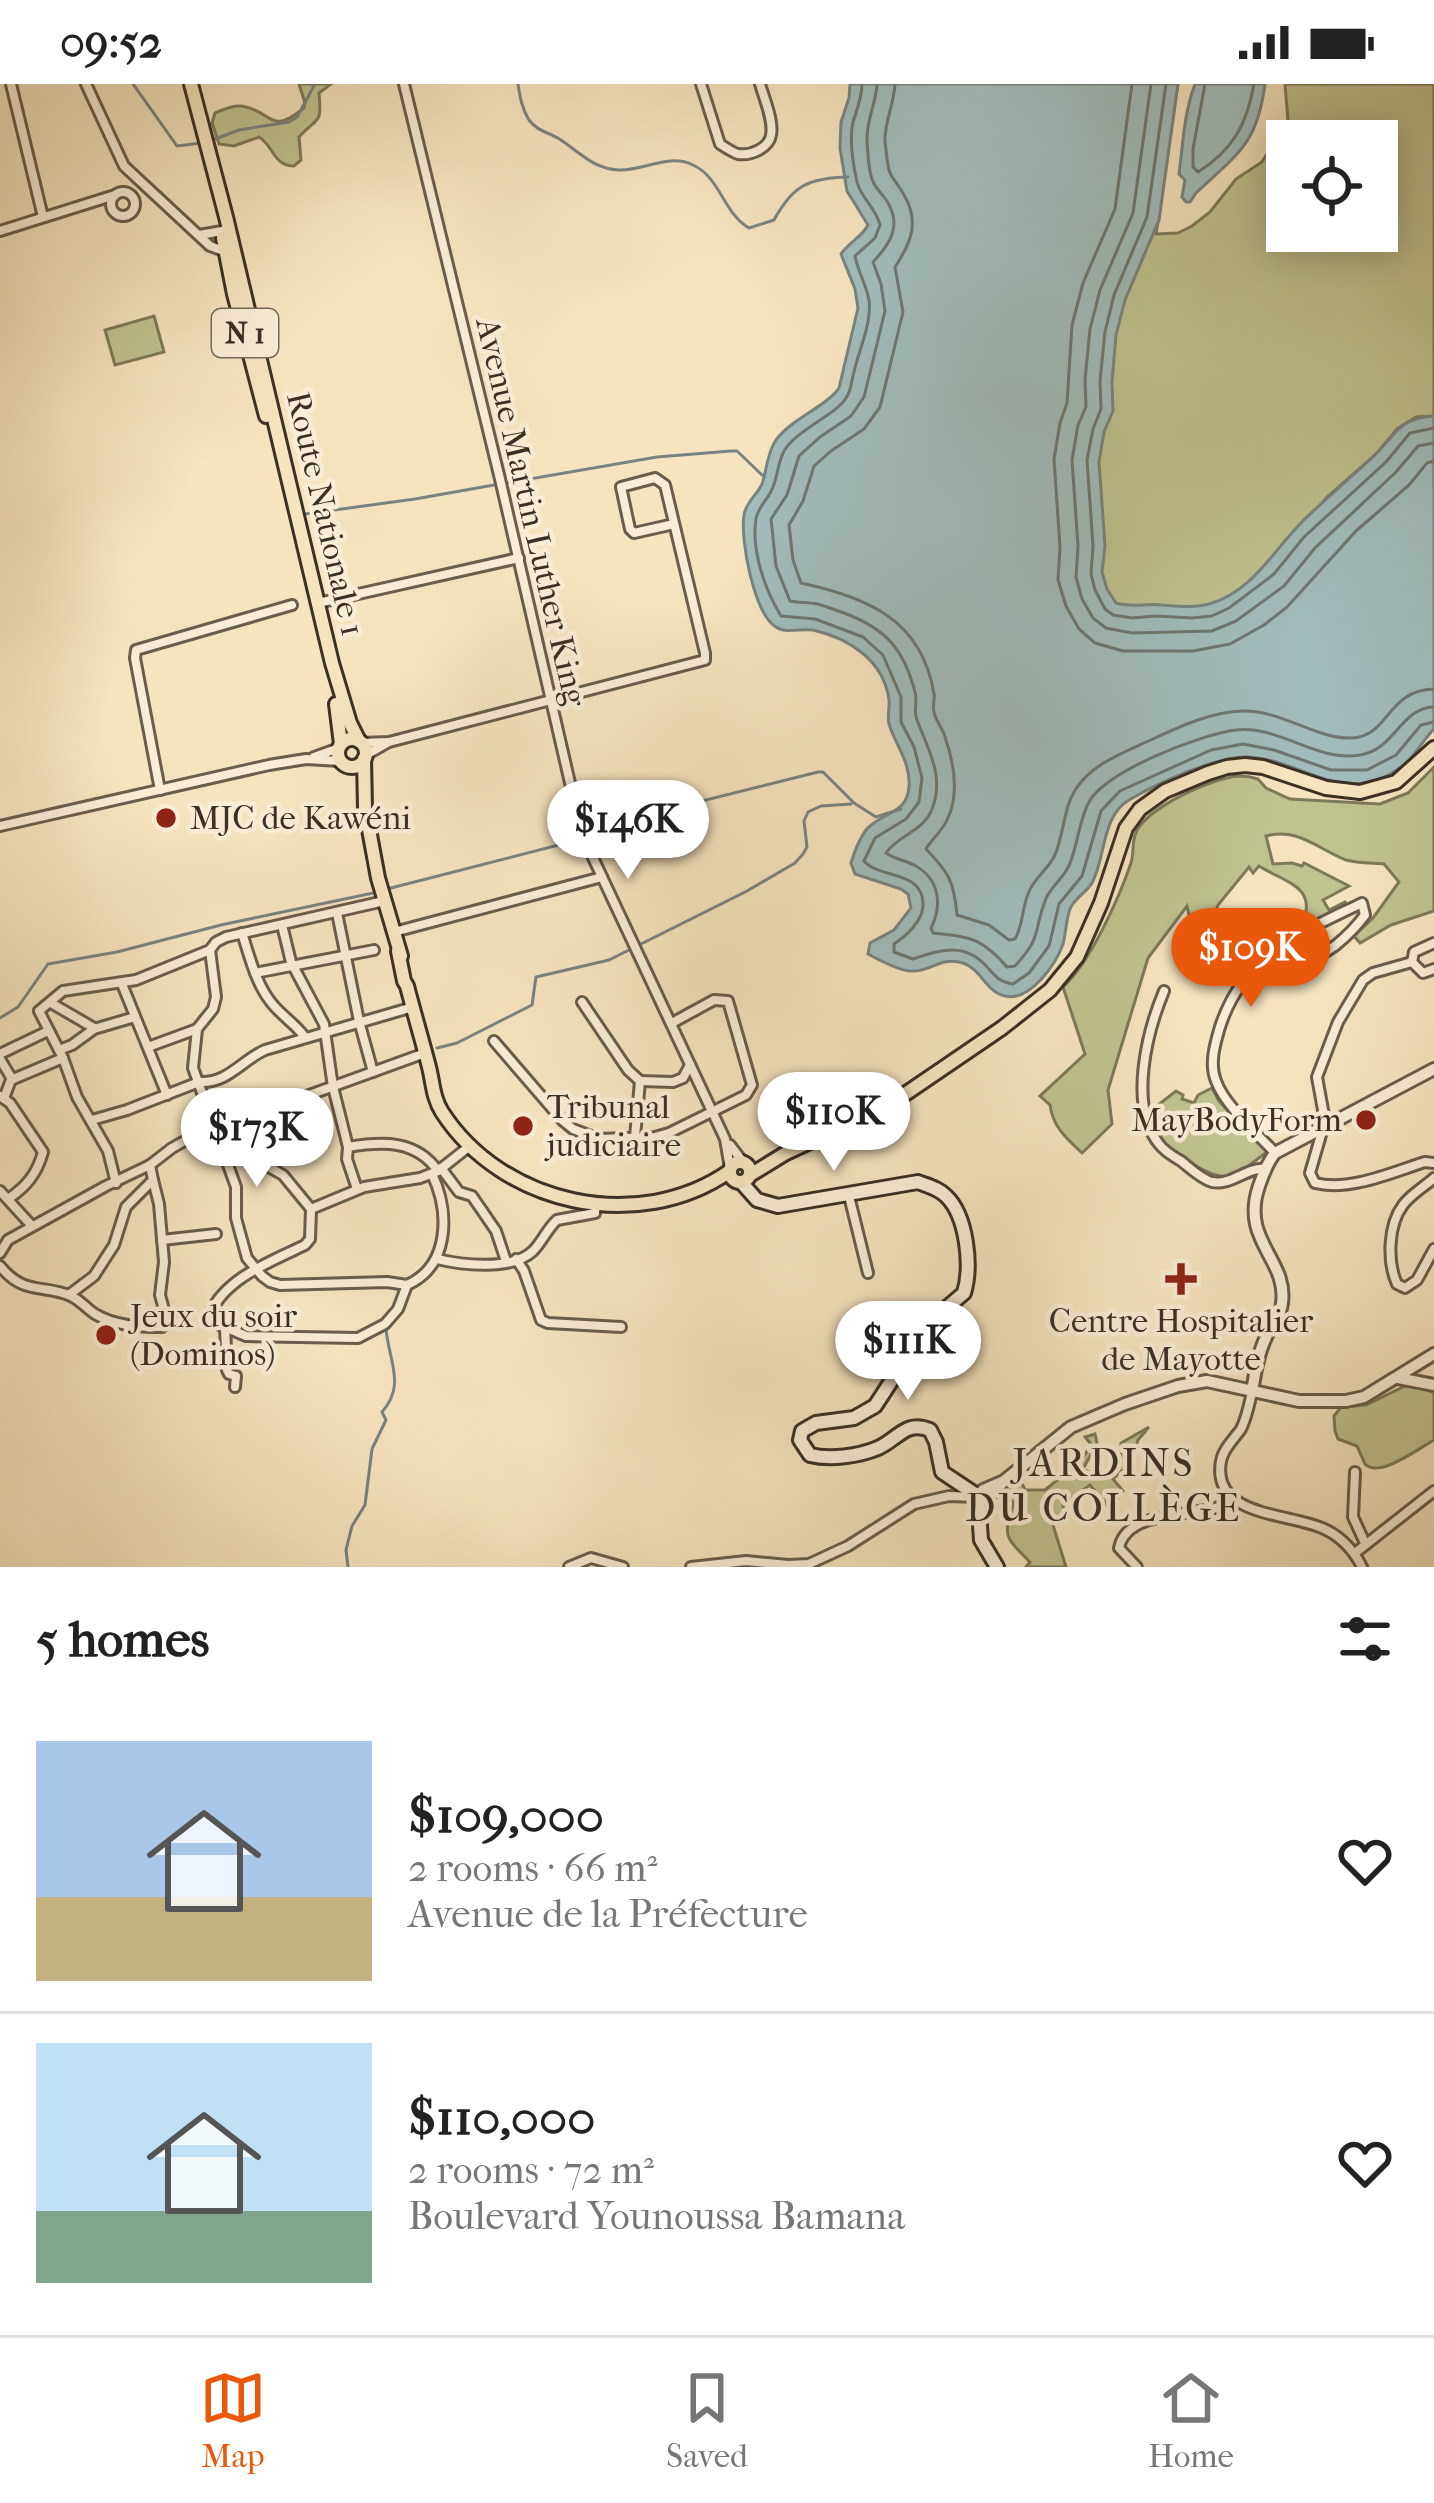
<!DOCTYPE html>
<html lang="en">
<head>
<meta charset="utf-8">
<style>
	:root { --surface:#fff; --page:#f6f6f6; --text:#222; --muted:#767676; --line:#e0e0e0; --accent:#ea580c }
	body { margin:0; font-family:"IM FELL French Canon",serif; background:var(--page); color:var(--text); height:100vh; display:flex; flex-direction:column; font-size:45px; white-space:nowrap }
	* { box-sizing:border-box; margin:0 }
	p { font-size:39px; color:var(--muted) }
	.icon { flex:none; width:66px; height:66px; fill:none; stroke:currentColor; stroke-width:2; stroke-linecap:round; stroke-linejoin:round }
	.map { position:relative; height:1483px; overflow:hidden }
	.sheet { display:flex; flex-direction:column; background:var(--surface); flex:1 }
	.sheet>* { flex:none }
	.buttons { position:absolute; left:1266px; top:36px; display:grid; gap:24px }
	.buttons a { display:grid; place-items:center; width:132px; height:132px; border-radius:0px; background:var(--surface); box-shadow:0 6px 30px #0003; font-size:60px }
	.price { position:absolute; translate:-50% -102px; padding:0 27px; border-radius:42px; background:#fff; color:#222; font-size:39px; line-height:78px; filter:drop-shadow(0 3px 6px #0008) }
	.price::after { content:''; position:absolute; left:50%; top:72px; width:36px; height:27px; margin-left:-18px; background:inherit; clip-path:polygon(0 0,100% 0,50% 100%) }
	.price.active { background:var(--accent); color:#fff }
	ul { padding:0; list-style:none }
	li { display:flex; align-items:center; gap:36px; height:300px; padding:0 36px }
	li+li { border-top:3px solid var(--line) }
	li span { display:grid; place-items:center; flex:none; width:336px; height:240px; border-radius:0px; color:#555 }
	li>.icon { margin-inline-start:auto }
	span .icon { width:144px; height:144px; fill:#fffc; stroke-width:1 }
	li b { font-size:51px }
	h2 { display:flex; justify-content:space-between; align-items:center; height:144px; padding:0 36px; font-size:51px }
	.status { display:flex; justify-content:space-between; align-items:center; height:84px; padding:0 60px; background:var(--surface); direction:ltr }
	.status svg { height:33px; fill:currentColor }
	.tabs { display:flex; justify-content:space-around; align-items:center; height:168px; border-top:3px solid var(--line); background:var(--surface); font-size:33px; color:var(--muted) }
	.tabs a { display:grid; justify-items:center; gap:6px }
	.tabs .active { color:var(--accent) }
	.map>svg:first-child { display:block }
</style>
</head>
<body>
<div class="status"><b>09:52</b><svg viewBox="0 0 49 12"><path d="M0 12V9h3v3zM5 12V6h3v6zM10 12V3h3v9zM15 12V0h3v12zM26 1h20v11H26zM47 4h2v5h-2z"/></svg></div>
<div class="map">
<svg width="1434" height="1483" viewBox="0 0 1434 1483">
	<rect width="100%" height="100%" fill="#f6e4bf"/>
	<filter id="stains"><feTurbulence type="fractalNoise" baseFrequency=".00167" numOctaves="4"/><feColorMatrix values="0 0 0 0 .2 0 0 0 0 .09 0 0 0 0 .02 0 0 0 .5 -.17"/></filter>
	<radialGradient id="worn" r=".72"><stop offset=".6" stop-color="#630" stop-opacity="0"/><stop offset="1" stop-color="#630" stop-opacity=".3"/></radialGradient>
	<!-- green -->
	<g fill="#bfc390" stroke="#7c7a5a" stroke-width="3" fill-rule="evenodd">
		<path d="M299 0H331L319 9C322 42 318 32 299 53L301 76 294 82C273 82 274 62 259 53L234 62 219 60 212 39 215 29C225 25 235 20 246 23 274 30 271 51 304 24L305 19Z"/>
		<path d="M1058 0H1178C1169 50 1164 101 1156 150L1178 149 1192 142 1210 128 1236 95 1262 78 1288 36 1285 0H1434V332L1416 333 1397 345 1377 369 1326 414 1166 631 866 37ZM1287 57H1377V147H1287Z"/>
		<polygon points="154,232 164,268 115,281 105,246"/>
		<path d="M1434 683V827L1391 841 1360 859 1354 852 1373 834 1399 798 1384 780C1372 779 1356 779 1346 776 1318 765 1297 743 1266 752L1273 780 1292 779 1302 782 1304 779 1349 802 1323 816 1329 826 1345 818 1347 823 1308 843 1303 839C1317 802 1286 799 1259 782L1253 789 1249 783 1218 821 1213 832 1218 836C1215 849 1216 864 1226 873L1219 883 1197 869 1187 822 1148 874 1108 1006 1112 1040 1082 1069C1066 1054 1053 1043 1050 1021L1040 1012 1085 970 1063 903C1090 879 1119 814 1131 779 1134 770 1132 760 1135 751 1143 725 1213 693 1239 692 1245 692 1252 693 1258 695L1266 704 1290 715 1380 720 1408 709Z"/>
		<path d="M1256 831C1264 843 1270 846 1284 848L1287 853 1272 861 1256 877 1230 868 1222 850 1223 842 1229 846 1235 836 1247 844Z"/>
		<path d="M1212 1004 1219 1017 1268 1067C1256 1076 1242 1089 1226 1092 1211 1095 1169 1067 1160 1055 1155 1048 1153 1036 1149 1028L1176 1007 1183 1011 1182 1015 1194 1019 1198 1011Z"/>
		<path d="M1405 1302 1423 1304 1434 1309V1356C1419 1364 1379 1395 1365 1380 1364 1378 1358 1364 1357 1362L1338 1355 1335 1347 1334 1332 1341 1323 1366 1321Z"/>
		<path d="M1149 1343 1138 1356 1129 1384 1134 1387 1132 1390 1124 1385 1113 1395 1123 1407 1111 1426 1090 1401 1063 1421 1065 1428 1053 1441 1066 1483H1026L1030 1478C1004 1452 1003 1452 1014 1418L1001 1412 1002 1403 1018 1391 1025 1406H1045L1082 1376 1091 1360 1085 1353 1095 1350 1097 1359 1083 1385 1103 1395 1121 1371V1359Z"/>
	</g>
	<!-- water -->
	<g fill="#a1bcbc" stroke="#788480" stroke-width="3">
		<path d="M850 0H1178L1159 136 1125 216 1116 251 1112 298 1113 327 1104 348 1099 378 1105 462 1102 488 1107 505 1116 519C1132 524 1146 519 1162 521 1177 522 1194 524 1209 520 1250 509 1272 469 1299 441 1323 416 1350 395 1375 371 1398 348 1398 335 1434 332V645C1423 656 1416 670 1405 680 1346 727 1305 676 1249 673 1218 671 1156 700 1129 716 1102 732 1106 770 1093 797 1088 808 1075 813 1070 825 1066 836 1066 849 1063 860 1056 880 1030 918 1005 912 986 908 981 885 963 879 941 872 929 889 910 887 898 886 879 876 868 870L870 859 894 846 911 824 908 810 901 805 855 790 851 779C854 769 860 754 866 746 881 728 907 731 909 703 911 680 897 663 890 643 886 633 890 625 889 616 884 576 848 554 813 546 801 544 786 550 776 543 754 530 740 455 744 431 746 418 757 411 762 400 767 385 767 369 776 356 791 335 827 322 839 304L858 224 855 205 841 170C849 158 862 153 868 141L847 107 840 64 841 38 849 14Z"/>
		<path d="M1195 0H1265C1257 61 1238 69 1196 109L1190 118H1186L1182 113 1185 96 1179 90C1183 60 1184 29 1195 0Z"/>
	</g>
	<g fill="none" stroke-linecap="round" stroke-linejoin="round">
		<!-- shore -->
		<g stroke="#6e7670" stroke-width="3">
			<path d="M862 0C862 14 857 25 853 38 849 56 853 80 857 98 861 114 876 124 880 141L875 154 855 172C858 188 866 200 869 216 872 240 859 265 854 288 851 297 852 305 846 314 837 329 804 343 789 360 778 372 779 388 773 403 769 415 758 422 756 435 751 466 765 506 781 532L815 535 863 553 883 571 901 613V638L914 663 922 694 919 718 906 735 875 754 864 777C879 795 924 786 923 821 923 837 906 852 894 860V868L913 875C941 865 966 858 988 884 996 893 1000 898 1013 900L1029 889 1049 862 1059 820 1082 792 1101 727 1120 707 1211 666 1243 660 1274 666 1331 686H1367L1396 671 1421 641 1434 638"/>
			<path d="M877 0C876 20 866 37 867 57 868 68 868 84 872 95 875 105 884 111 888 119 902 143 889 161 873 178L881 200 885 227 864 313 851 332 820 353 799 372 787 411 771 435 776 482 790 517C799 519 808 518 817 520 826 522 835 526 844 529 885 544 904 565 915 608 918 618 913 627 917 636 928 665 945 693 932 725 924 747 897 752 886 769 894 775 904 776 914 781 939 794 943 820 931 844L933 849C970 853 981 853 1007 883L1015 882C1042 853 1033 849 1045 817 1050 802 1065 794 1070 779 1078 760 1079 736 1089 718 1106 687 1201 650 1236 646 1280 641 1317 679 1360 671 1395 666 1400 624 1434 623"/>
			<path d="M895 0C894 20 884 40 885 57 886 66 887 78 889 86 892 96 900 102 904 111 920 138 911 159 895 183L903 228 880 323 864 345 831 367 814 382 803 417 789 441 793 476 801 499C866 513 922 535 934 610 935 616 932 622 934 628 935 636 943 645 945 653 954 679 960 710 947 736 942 747 932 755 926 765 949 789 954 797 957 831L989 841 1009 856 1015 855C1023 841 1022 825 1028 810 1033 795 1047 786 1054 773 1062 756 1063 736 1069 719 1082 682 1123 669 1155 654 1183 641 1212 628 1243 627 1281 626 1316 655 1351 654 1390 653 1386 606 1434 605"/>
			<polyline points="1132,0 1115,125 1083,199 1072,241 1067,319 1060,339 1054,375 1060,463 1058,496 1066,522 1079,545 1095,559 1123,567 1193,567 1230,560 1264,541 1287,523 1356,447 1409,401 1427,379 1434,377"/>
			<polyline points="1151,0 1133,129 1100,206 1090,245 1085,296 1086,323 1078,341 1072,376 1078,462 1076,493 1082,515 1093,534 1106,544 1132,549 1212,547 1236,537 1284,502 1315,464 1396,388 1418,362 1434,359"/>
			<polyline points="1166,0 1147,133 1114,211 1105,248 1100,297 1101,325 1093,345 1087,376 1093,462 1091,490 1095,506 1105,525 1113,531 1132,534 1156,532 1192,534 1212,532 1229,524 1274,490 1304,453 1386,378 1410,349 1434,344"/>
			<path d="M1205 0 1193 65V83L1198 88C1233 66 1247 40 1254 0"/>
		</g>
		<!-- stream -->
		<g stroke="#788480" stroke-width="3">
			<polyline points="133,0 177,62 201,59"/>
			<path d="M518 0C520 13 522 25 529 36 538 48 549 48 561 56 580 69 594 85 619 86 643 87 669 69 693 81 720 93 724 130 749 144L774 136C793 101 809 94 848 93"/>
			<polyline points="210,57 239,46 289,38 297,33 315,0"/>
			<polyline points="506,399 657,373 731,367 737,367 762,391"/>
			<polyline points="305,430 415,415 494,401"/>
			<polyline points="387,805 578,756 622,737 818,688 823,688 854,719 876,733 901,725"/>
			<polyline points="0,934 18,923 48,880 117,868 221,841 378,808"/>
			<polyline points="437,964 457,959 532,921 536,893 609,876 747,807 795,779 803,770 807,763 804,737 808,728 821,722 851,720"/>
			<path d="M348 1483 346 1466 352 1442 365 1421 372 1365 386 1336 382 1328C406 1301 389 1278 386 1245"/>
		</g>
		<!-- minor casing -->
		<g stroke="#695d4c" stroke-width="14">
			<g id="minor">
				<polyline points="11,0 43,133"/>
				<polyline points="86,0 124,82 210,162 221,166 228,165"/>
				<polyline points="404,0 500,395 579,738 588,763 725,1055 730,1084"/>
				<path d="M701 0 720 60C723 62 734 69 738 70 751 72 769 64 771 51 774 37 764 14 760 0"/>
				<circle cx="123" cy="120" r="12"/>
				<polyline points="0,147 115,111"/>
				<polyline points="199,151 228,146"/>
				<polyline points="318,519 519,474"/>
				<polyline points="362,659 389,658 705,576 705,569 665,401 655,394 621,403 630,445 634,449 674,440"/>
				<polyline points="366,671 387,659"/>
				<polyline points="314,673 339,664"/>
				<polyline points="160,706 135,574 136,566 292,521"/>
				<polyline points="0,742 269,681 306,675 340,677"/>
				<polyline points="337,829 359,937 373,988"/>
				<polyline points="282,841 291,878 324,940 333,1003 348,1063 347,1075 357,1105"/>
				<polyline points="394,848 602,793"/>
				<path d="M242 849C250 874 257 904 275 923 285 934 296 941 304 952"/>
				<polyline points="210,866 216,913 213,925 197,945 193,984 236,1103 236,1134 247,1174 262,1192 270,1198 280,1201 387,1198 407,1201"/>
				<path d="M1412 878 1373 889 1363 896 1338 938 1317 993 1325 1037 1310 1089 1315 1099C1349 1108 1393 1088 1425 1078L1434 1079"/>
				<polyline points="1412,878 1414,868 1434,859"/>
				<polyline points="1412,878 1423,889 1434,885"/>
				<polyline points="255,889 374,866"/>
				<polyline points="122,900 167,1011"/>
				<path d="M1164 907C1147 948 1128 1022 1159 1060 1164 1067 1174 1073 1181 1077 1190 1084 1201 1095 1212 1098 1231 1102 1247 1083 1265 1085"/>
				<polyline points="582,918 628,986 640,997"/>
				<polyline points="51,919 94,944"/>
				<polyline points="494,957 562,1036 573,1045 599,1055 655,1053 669,1049 746,1011 752,1001 728,917 714,916 672,939"/>
				<polyline points="148,963 197,945"/>
				<polyline points="59,966 72,961 94,945 135,933"/>
				<polyline points="0,970 48,947"/>
				<polyline points="0,975 12,995"/>
				<polyline points="640,997 673,998 683,994 690,981"/>
				<path d="M0 1012 10 1019 43 1068C37 1090 26 1103 8 1115"/>
				<polyline points="4,1014 11,996 63,974"/>
				<path d="M92 1036 127 1026 199 998C227 1000 241 977 265 966L413 923"/>
				<polyline points="635,1053 640,997"/>
				<polyline points="730,1061 743,1078"/>
				<path d="M348 1063C383 1057 416 1056 438 1087"/>
				<polyline points="223,1067 258,1068 267,1082 283,1091 311,1125"/>
				<path d="M1275 1069C1257 1049 1225 1022 1216 997 1209 980 1215 960 1220 943 1243 871 1300 849 1362 819L1365 831C1356 843 1347 852 1336 861 1321 872 1305 877 1297 894"/>
				<polyline points="441,1084 459,1108 472,1112 496,1147 506,1177"/>
				<path d="M1434 1094C1424 1103 1411 1110 1403 1121 1388 1141 1387 1178 1397 1200L1405 1204 1417 1196 1434 1165"/>
				<polyline points="116,1099 108,1067 77,1013 63,974 39,927 63,907 136,896 210,866 216,858 226,853 384,817"/>
				<polyline points="0,1107 32,1142"/>
				<polyline points="849,1112 868,1189"/>
				<path d="M311 1125 310 1155 305 1161C272 1177 225 1194 210 1230L215 1239 246 1252 358 1254 385 1240 398 1225 407 1201"/>
				<polyline points="311,1125 364,1103 420,1094 438,1087 471,1061"/>
				<polyline points="162,1156 216,1150"/>
				<polyline points="0,1169 8,1156 106,1102 150,1081 172,1064 188,1055 425,969"/>
				<path d="M437 1175C462 1181 512 1187 533 1167 542 1158 547 1145 557 1136L595 1129 596 1119"/>
				<polyline points="516,1175 524,1187 541,1236 548,1239 621,1243"/>
				<path d="M0 1182C24 1212 44 1200 71 1212 80 1216 87 1225 95 1230 115 1242 139 1243 162 1243L166 1233 160 1211 164 1178 159 1120 153 1096"/>
				<path d="M407 1201C450 1182 450 1128 432 1090"/>
				<polyline points="70,1210 94,1192 114,1161 126,1123 153,1096 150,1081"/>
				<polyline points="225,1244 227,1286 229,1290 236,1292 235,1303"/>
				<path d="M1252 1308C1249 1321 1247 1333 1241 1345 1234 1355 1223 1365 1221 1377 1211 1433 1289 1429 1322 1444 1341 1452 1353 1465 1362 1483"/>
				<polyline points="1355,1388 1353,1433 1365,1459"/>
				<polyline points="1355,1469 1434,1407"/>
				<polyline points="569,1483 591,1474 623,1483"/>
				<polyline points="691,1483 746,1477 788,1481 809,1480 848,1462 914,1420 949,1412 977,1413"/>
				<path d="M1137 1483 1119 1464C1127 1422 1205 1435 1234 1417"/>
			</g>
		</g>
		<!-- tertiary casing -->
		<g stroke="#695d4c" stroke-width="16">
			<g id="tertiary">
				<polyline points="1398,1294 1434,1301"/>
				<path d="M1252 1308C1255 1289 1258 1270 1266 1253 1271 1242 1281 1232 1282 1219 1288 1175 1240 1157 1259 1102 1263 1090 1267 1079 1275 1069L1434 985"/>
				<polyline points="1004,1397 983,1406 978,1412 987,1414 1004,1397 1071,1343 1125,1320 1178,1302 1207,1297 1299,1317 1346,1317 1364,1313 1434,1270"/>
			</g>
		</g>
		<!-- secondary casing -->
		<g stroke="#3a3025" stroke-width="18">
			<path id="secondary" d="M741 1098 757 1116 778 1122 918 1098C928 1102 938 1104 946 1112 967 1132 972 1182 964 1209L930 1238 875 1322 854 1334 816 1339 802 1347 800 1356 810 1371C830 1376 859 1372 878 1364 898 1355 906 1336 930 1346L936 1358 942 1388 978 1412 981 1456 997 1483"/>
		</g>
		<!-- primary casing -->
		<g stroke="#3a3025" stroke-width="18">
			<g id="primary">
				<polyline points="191,0 226,133 332,579 350,639 359,657"/>
				<polyline points="223,154 234,210 266,332"/>
				<polyline points="336,620 341,660"/>
				<circle cx="352" cy="669" r="14"/>
				<polyline points="364,675 365,724 378,794 401,872"/>
				<path d="M398 867 404 897 407 902C414 929 422 956 429 983 433 999 433 1014 442 1028 502 1121 638 1151 730 1087"/>
				<circle cx="740" cy="1088" r="10"/>
				<polyline points="750,1091 786,1069 889,1021 1002,944 1050,906 1077,873 1101,819 1126,744 1140,725 1165,707 1208,689 1227,683 1245,681 1263,683 1326,704 1360,708 1396,698 1434,664"/>
			</g>
		</g>
		<!-- minor -->
		<use href="#minor" stroke="#f9edd5" stroke-width="8"/>
		<!-- tertiary -->
		<use href="#tertiary" stroke="#f9edd5" stroke-width="10"/>
		<!-- secondary -->
		<use href="#secondary" stroke="#f9edd5" stroke-width="12"/>
		<!-- primary -->
		<use href="#primary" stroke="#f6e4bf" stroke-width="12"/>
	</g>
	<!-- markers -->
	<g fill="#8f2418" stroke="#f9edd5" stroke-width="4.5">
		<circle cx="166" cy="734" r="12"/>
		<circle cx="1366" cy="1036" r="12"/>
		<circle cx="523" cy="1042" r="12"/>
		<path d="M1175 1177h12v12h12v12h-12v12h-12v-12h-12v-12h12z"/>
		<circle cx="106" cy="1251" r="12"/>
	</g>
	<g text-anchor="middle" dominant-baseline="central" stroke-width="9" stroke-linejoin="round" paint-order="stroke">
		<!-- shield labels -->
		<rect fill="#f9edd5" stroke="#73695a" stroke-width="3" x="212" y="225" width="66" height="48" rx="9"/>
		<g font-size="30" font-weight="bold" fill="#3a3025">
			<text x="245" y="249">N 1</text>
		</g>
		<!-- street labels -->
		<g font-size="33" fill="#3a3025" stroke="#f9edd5">
			<text transform="translate(531 428) rotate(77)">Avenue Martin Luther King</text>
			<text transform="translate(325 430) rotate(77)">Route Nationale 1</text>
		</g>
		<!-- poi labels -->
		<g font-size="33" fill="#3a3025" stroke="#f9edd5" text-anchor="start">
			<text x="190" y="734">MJC de Kawéni</text>
			<text x="547" y="1023">Tribunal<tspan x="547" dy="38">judiciaire</tspan></text>
			<text x="1342" y="1036" text-anchor="end">MayBodyForm</text>
			<text x="130" y="1232">Jeux du soir<tspan x="130" dy="38">(Dominos)</tspan></text>
			<text x="1181" y="1237" text-anchor="middle">Centre Hospitalier<tspan x="1181" dy="38">de Mayotte</tspan></text>
		</g>
		<!-- quarter labels -->
		<g font-size="39" letter-spacing="3" fill="#3a3025" stroke="#f9edd5">
			<text x="1104" y="1379">JARDINS<tspan x="1104" dy="45">DU COLLÈGE</tspan></text>
		</g>
	</g>
	<rect width="100%" height="100%" filter="url(#stains)"/>
	<rect width="100%" height="100%" fill="url(#worn)"/>
</svg>
<div class="buttons">
<a><svg class="icon" aria-label="locate" viewBox="0 0 24 24"><circle cx="12" cy="12" r="6"/><path d="M12 2v4M12 18v4M2 12h4M18 12h4"/></svg></a>
</div>
<b class="price" style="left:628px;top:798px">$146K</b>
<b class="price active" style="left:1251px;top:926px">$109K</b>
<b class="price" style="left:834px;top:1090px">$110K</b>
<b class="price" style="left:257px;top:1106px">$173K</b>
<b class="price" style="left:908px;top:1319px">$111K</b>
</div>
<section class="sheet">
<h2>5 homes<svg class="icon" aria-label="filters" viewBox="0 0 24 24"><path d="M4 7h16M4 17h16"/><circle cx="9" cy="7" r="2"/><circle cx="15" cy="17" r="2"/></svg></h2>
<ul>
<li><span style="background:linear-gradient(#a9c7e8 65%,#c2b280 0)"><svg class="icon" aria-label="home" viewBox="0 0 24 24"><path d="M3 11l9-7 9 7M6 9v11h12V9"/></svg></span><div><b>$109,000</b><p>2 rooms · 66 m²</p><p>Avenue de la Préfecture</p></div><svg class="icon" aria-label="heart" viewBox="0 0 24 24"><path d="M12 20l-8-8c-3-5 5-10 8-4 3-6 11-1 8 4z"/></svg></li>
<li><span style="background:linear-gradient(#bfe0f5 70%,#7fa58c 0)"><svg class="icon" aria-label="home" viewBox="0 0 24 24"><path d="M3 11l9-7 9 7M6 9v11h12V9"/></svg></span><div><b>$110,000</b><p>2 rooms · 72 m²</p><p>Boulevard Younoussa Bamana</p></div><svg class="icon" aria-label="heart" viewBox="0 0 24 24"><path d="M12 20l-8-8c-3-5 5-10 8-4 3-6 11-1 8 4z"/></svg></li>
</ul>
</section>
<nav class="tabs">
<a class="active"><svg class="icon" aria-label="map" viewBox="0 0 24 24"><path d="M3 6l6-2 6 2 6-2v14l-6 2-6-2-6 2zM9 4v14M15 6v14"/></svg>Map</a>
<a><svg class="icon" aria-label="saved" viewBox="0 0 24 24"><path d="M7 4h10v16l-5-4-5 4z"/></svg>Saved</a>
<a><svg class="icon" aria-label="home" viewBox="0 0 24 24"><path d="M3 11l9-7 9 7M6 9v11h12V9"/></svg>Home</a>
</nav>
</body>
</html>
